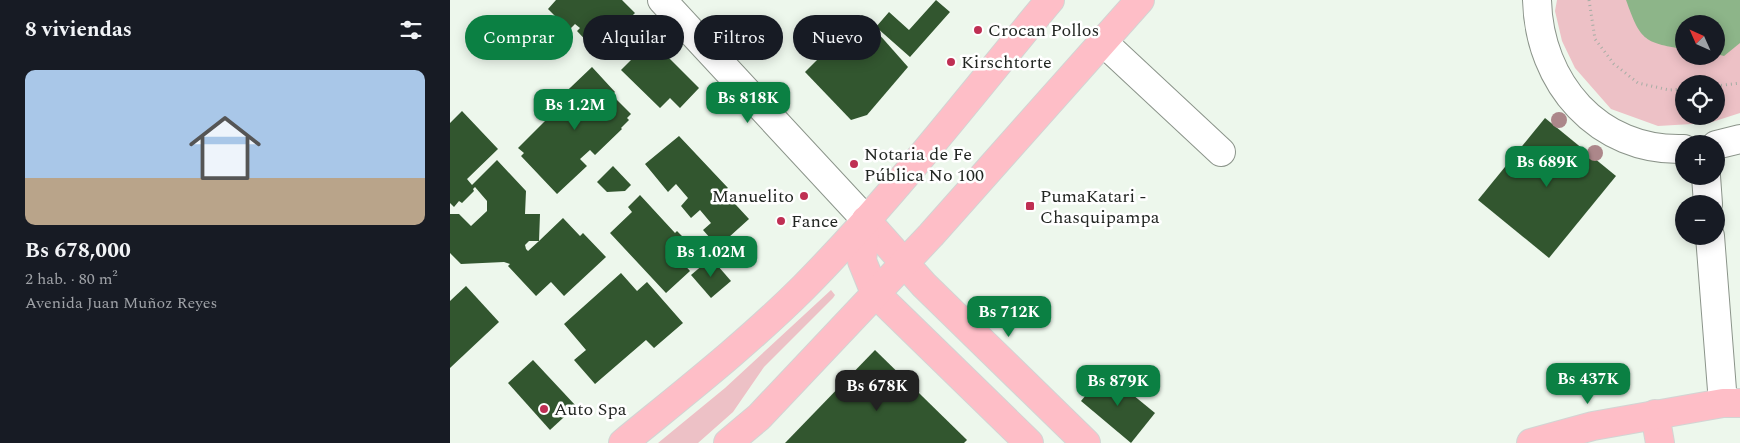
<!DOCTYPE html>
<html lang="es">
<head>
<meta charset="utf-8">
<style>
	:root { --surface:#171b24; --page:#20242c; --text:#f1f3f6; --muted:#9ea1a6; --line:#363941; --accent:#0b8043 }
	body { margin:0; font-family:Spectral,serif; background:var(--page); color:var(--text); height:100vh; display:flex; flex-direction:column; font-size:19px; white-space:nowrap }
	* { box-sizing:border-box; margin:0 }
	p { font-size:16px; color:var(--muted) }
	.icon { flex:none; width:28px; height:28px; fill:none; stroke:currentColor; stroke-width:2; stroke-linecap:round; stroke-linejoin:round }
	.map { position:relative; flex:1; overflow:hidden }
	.side { display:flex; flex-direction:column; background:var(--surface); width:450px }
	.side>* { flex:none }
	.hud { position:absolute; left:15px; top:15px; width:475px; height:45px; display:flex; gap:10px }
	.needle { width:32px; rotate:315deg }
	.fabs { position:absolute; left:1225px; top:15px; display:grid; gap:10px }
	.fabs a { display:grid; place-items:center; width:50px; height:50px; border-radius:50%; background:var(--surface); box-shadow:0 2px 12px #0003; font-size:25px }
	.price { position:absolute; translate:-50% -42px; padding:0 11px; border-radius:10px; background:var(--accent); color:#fff; font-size:16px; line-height:32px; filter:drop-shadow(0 1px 2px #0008) }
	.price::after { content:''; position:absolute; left:50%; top:30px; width:15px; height:11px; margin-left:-8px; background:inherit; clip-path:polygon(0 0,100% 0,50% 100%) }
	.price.on { background:#222; color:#fff }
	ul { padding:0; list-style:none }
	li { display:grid; align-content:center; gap:10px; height:265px; padding:0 25px }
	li+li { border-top:1px solid var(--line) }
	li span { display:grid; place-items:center; height:155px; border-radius:10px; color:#555 }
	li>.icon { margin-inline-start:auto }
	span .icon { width:90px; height:90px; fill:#fffc; stroke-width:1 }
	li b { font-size:21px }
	h2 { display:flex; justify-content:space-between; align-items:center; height:60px; padding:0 25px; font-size:21px }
	.pill { padding:0 18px; border-radius:22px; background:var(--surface); box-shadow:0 2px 12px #0003; font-size:18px; line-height:45px }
	.pill.on { background:var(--accent); color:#fff }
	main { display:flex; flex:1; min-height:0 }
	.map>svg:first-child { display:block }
</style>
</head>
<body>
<main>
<section class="side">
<h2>8 viviendas<svg class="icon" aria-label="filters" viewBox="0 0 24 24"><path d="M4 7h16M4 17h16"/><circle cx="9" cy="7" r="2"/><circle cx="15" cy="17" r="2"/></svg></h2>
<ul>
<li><span style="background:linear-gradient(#a9c7e8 70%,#b9a48a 0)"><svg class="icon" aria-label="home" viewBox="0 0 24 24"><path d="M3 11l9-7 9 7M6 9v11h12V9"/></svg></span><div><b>Bs 678,000</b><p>2 hab. · 80 m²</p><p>Avenida Juan Muñoz Reyes</p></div></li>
</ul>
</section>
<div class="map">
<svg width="1290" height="443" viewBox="0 0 1290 443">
	<rect width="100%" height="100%" fill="#edf7ec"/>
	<!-- green -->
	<g fill="#edc1c6" fill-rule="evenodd">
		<path d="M1107 0H1290V113L1259 123 1208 126 1161 109 1125 68 1112 41 1105 11ZM1234 24H1266V56H1234ZM1234 84H1266V116H1234Z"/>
		<polygon points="381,290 385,295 383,298 314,367 283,412 248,443 208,443 275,388"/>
	</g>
	<!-- water -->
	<path fill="#8db589" d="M1176 0H1290V43L1274 56 1266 54V24H1234V49C1193 43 1190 39 1176 0Z"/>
	<!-- building -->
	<g fill="#32562f">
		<polygon points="106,0 172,0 185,13 146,51 127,31 130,28 125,24 119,30 98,9"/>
		<polygon points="486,0 500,12 460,57 426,27 439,12 459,30"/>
		<polygon points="412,15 458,67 417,115 401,120 355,72"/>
		<polygon points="201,40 249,88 230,108 220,98 210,108 171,70"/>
		<polygon points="142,67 165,92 162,95 181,114 177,118 179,120 171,128 172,129 145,155 140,150 130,159 137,166 107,194 71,156 74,153 68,148 104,112 100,107"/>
		<polygon points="12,111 48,149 17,179 22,185 47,160 76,191 75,214 90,214 89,241 79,241 75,245 76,249 78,251 89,241 113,218 130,236 133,233 156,257 114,296 101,282 86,296 58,266 60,264 54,262 11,264 0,253 0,214 9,214 21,226 37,211 37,201 25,187 23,189 24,191 12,203 9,201 4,207 0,203 0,123"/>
		<polygon points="1095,118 1166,176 1099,258 1028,200"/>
		<polygon points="229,136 278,188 274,192 299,219 268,247 253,230 261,223 250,210 241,218 231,206 238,198 226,184 218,192 195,164"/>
		<polygon points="163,166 181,185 175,191 157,192 147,182"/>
		<polygon points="190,195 225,233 227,231 234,238 230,242 240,253 232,262 240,271 216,293 160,233 182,212 178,207"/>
		<polygon points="261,258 281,281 261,298 241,275"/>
		<polygon points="171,273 187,291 197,282 233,323 204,348 196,340 145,384 124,360 136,350 114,324"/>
		<polygon points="16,286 49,322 0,368 0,301"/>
		<polygon points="425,350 517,440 514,443 335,443"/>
		<polygon points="83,360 126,406 100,430 58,383"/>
		<polygon points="655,372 705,413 681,443 631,401"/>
	</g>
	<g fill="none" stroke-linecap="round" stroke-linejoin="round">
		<!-- minor casing -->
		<g stroke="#8b948a" stroke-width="30">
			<g id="minor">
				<polyline points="212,0 416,220"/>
				<path d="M1087 0C1089 83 1148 152 1234 149"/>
				<polyline points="653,42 771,152"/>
				<polyline points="1266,145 1290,139"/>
				<polyline points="1256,176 1258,204"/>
				<polyline points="1260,236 1273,403"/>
			</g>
		</g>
		<!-- major casing -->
		<g stroke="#d3d4d3" stroke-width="30">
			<g id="major">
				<polyline points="416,220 474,285 636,443"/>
				<polyline points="416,220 412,261 425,293 579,443"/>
				<polyline points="1205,414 1210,443"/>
				<path d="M173 443C234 393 298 343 354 287 442 198 520 96 600 0"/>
				<polyline points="278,443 309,417 481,235 690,0"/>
				<polyline points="1081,443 1143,426 1273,403 1290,403"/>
			</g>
		</g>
		<!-- path -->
		<g stroke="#a5ada4" stroke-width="3" stroke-dasharray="1 4" stroke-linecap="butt">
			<polyline points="1139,0 1145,39 1164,64 1188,83 1219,90 1234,89"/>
			<polyline points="1266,86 1290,83"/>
		</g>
		<!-- minor -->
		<use href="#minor" stroke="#fff" stroke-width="28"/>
		<!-- major -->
		<use href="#major" stroke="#febec7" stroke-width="28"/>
	</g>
	<!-- trees -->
	<g fill="#ac878a">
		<circle cx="1109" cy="120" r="8"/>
		<circle cx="1145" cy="153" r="8"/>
	</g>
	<!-- markers -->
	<g fill="#bf2f53" stroke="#fff" stroke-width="2">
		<circle cx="528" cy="30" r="5"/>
		<circle cx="501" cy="62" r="5"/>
		<circle cx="404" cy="164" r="5"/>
		<circle cx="354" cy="196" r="5"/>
		<rect x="575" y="201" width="10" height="10" rx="2.5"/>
		<circle cx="331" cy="221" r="5"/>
		<circle cx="94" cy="409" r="5"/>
	</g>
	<g text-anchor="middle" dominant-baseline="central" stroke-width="5" stroke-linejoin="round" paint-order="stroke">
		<!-- poi labels -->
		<g font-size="18" fill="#222622" stroke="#fff" text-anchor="start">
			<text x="538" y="30">Crocan Pollos</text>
			<text x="511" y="62">Kirschtorte</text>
			<text x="414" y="154">Notaria de Fe<tspan x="414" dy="21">Pública No 100</tspan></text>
			<text x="344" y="196" text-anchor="end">Manuelito</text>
			<text x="590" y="196">PumaKatari -<tspan x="590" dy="21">Chasquipampa</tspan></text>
			<text x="341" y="221">Fance</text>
			<text x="104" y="409">Auto Spa</text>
		</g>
	</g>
</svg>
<div class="fabs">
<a><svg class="needle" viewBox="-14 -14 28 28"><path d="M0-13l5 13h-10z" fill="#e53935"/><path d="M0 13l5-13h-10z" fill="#9ea1a6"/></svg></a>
<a><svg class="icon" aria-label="locate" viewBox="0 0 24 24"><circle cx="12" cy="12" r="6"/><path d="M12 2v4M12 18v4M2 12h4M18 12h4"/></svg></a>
<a>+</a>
<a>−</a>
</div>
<b class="price" style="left:298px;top:124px">Bs 818K</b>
<b class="price" style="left:125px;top:131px">Bs 1.2M</b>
<b class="price" style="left:1097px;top:188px">Bs 689K</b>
<b class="price" style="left:261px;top:278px">Bs 1.02M</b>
<b class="price" style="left:559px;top:338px">Bs 712K</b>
<b class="price" style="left:1138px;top:405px">Bs 437K</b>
<b class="price" style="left:668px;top:407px">Bs 879K</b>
<b class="price on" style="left:427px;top:412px">Bs 678K</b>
<div class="hud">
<a class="pill on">Comprar</a>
<a class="pill">Alquilar</a>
<a class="pill">Filtros</a>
<a class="pill">Nuevo</a>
</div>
</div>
</main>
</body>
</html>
